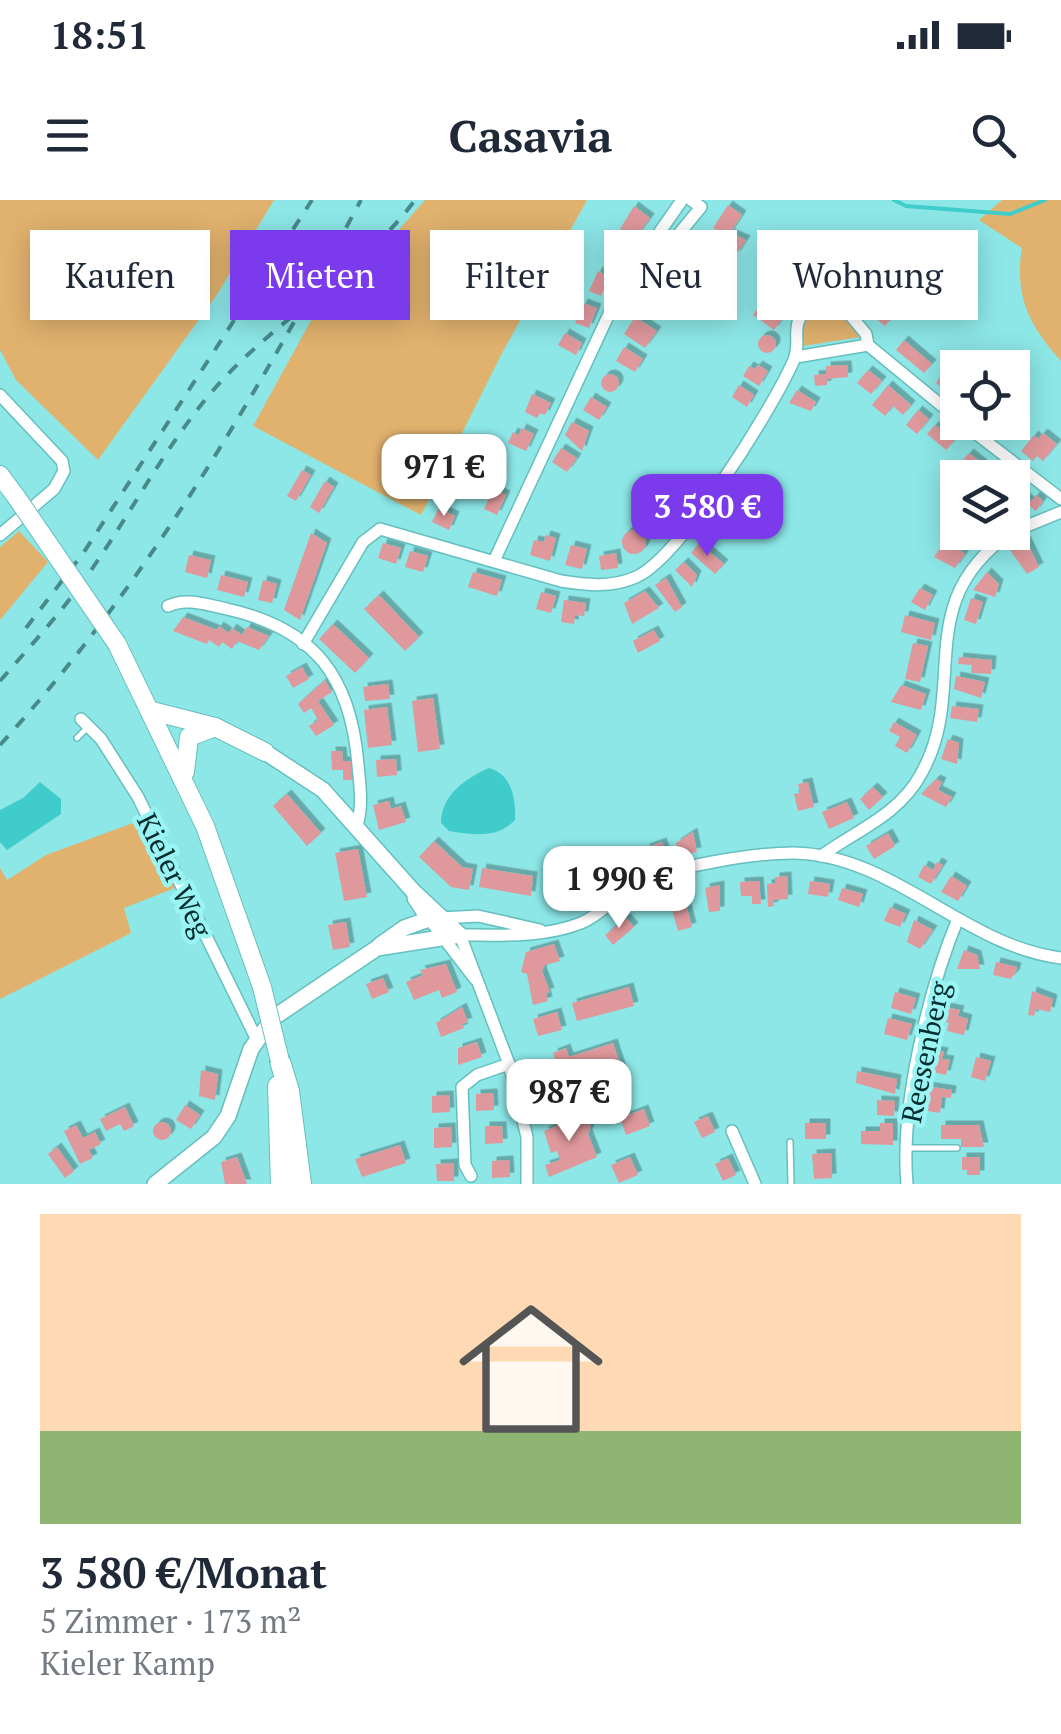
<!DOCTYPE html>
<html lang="de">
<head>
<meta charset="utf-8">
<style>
	:root { --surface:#fff; --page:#f6f6f7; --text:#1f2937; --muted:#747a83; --accent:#7c3aed }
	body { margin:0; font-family:"PT Serif",serif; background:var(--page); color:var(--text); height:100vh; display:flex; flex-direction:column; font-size:38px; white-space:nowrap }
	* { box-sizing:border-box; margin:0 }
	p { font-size:32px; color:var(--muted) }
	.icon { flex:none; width:55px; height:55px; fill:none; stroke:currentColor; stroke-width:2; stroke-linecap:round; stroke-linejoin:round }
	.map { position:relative; height:984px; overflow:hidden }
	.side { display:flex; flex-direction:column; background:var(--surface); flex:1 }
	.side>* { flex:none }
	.hud { position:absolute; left:30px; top:30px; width:1002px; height:90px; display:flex; gap:20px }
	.tools { position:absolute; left:940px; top:150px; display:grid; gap:20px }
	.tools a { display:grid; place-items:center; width:90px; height:90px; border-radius:0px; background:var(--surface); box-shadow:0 5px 25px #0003; font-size:50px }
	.price { position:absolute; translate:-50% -85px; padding:0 22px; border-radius:20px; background:#fff; color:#222; font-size:32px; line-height:65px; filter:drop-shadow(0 2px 5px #0008) }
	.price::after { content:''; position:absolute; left:50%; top:60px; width:30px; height:22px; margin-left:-15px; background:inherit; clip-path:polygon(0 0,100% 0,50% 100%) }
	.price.active { background:var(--accent); color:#fff }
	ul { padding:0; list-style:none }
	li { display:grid; align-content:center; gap:20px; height:530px; padding:0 40px }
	li span { display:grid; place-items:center; height:310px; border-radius:0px; color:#555 }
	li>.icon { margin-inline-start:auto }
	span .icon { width:180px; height:180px; fill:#fffc; stroke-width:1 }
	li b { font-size:42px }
	.pill { padding:0 35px; border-radius:0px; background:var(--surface); box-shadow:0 5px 25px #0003; font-size:35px; line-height:90px }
	.pill.active { background:var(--accent); color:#fff }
	.status { display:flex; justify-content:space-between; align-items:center; height:70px; padding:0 50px; background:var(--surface); direction:ltr }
	.status svg { height:28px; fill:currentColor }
	header { display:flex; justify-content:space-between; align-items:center; height:130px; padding:0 40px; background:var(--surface); font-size:45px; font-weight:800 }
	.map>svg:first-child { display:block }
</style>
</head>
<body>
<div class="status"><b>18:51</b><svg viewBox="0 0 49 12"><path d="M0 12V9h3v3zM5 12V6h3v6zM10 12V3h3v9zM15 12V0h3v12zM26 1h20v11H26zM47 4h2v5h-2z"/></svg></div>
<header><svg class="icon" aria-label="menu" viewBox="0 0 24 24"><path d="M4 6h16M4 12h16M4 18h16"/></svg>Casavia<svg class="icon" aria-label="search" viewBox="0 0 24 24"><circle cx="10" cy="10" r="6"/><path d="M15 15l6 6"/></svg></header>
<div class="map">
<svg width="1061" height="984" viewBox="0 0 1061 984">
	<defs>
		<filter id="shadow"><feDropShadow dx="4.5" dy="-4.5" stdDeviation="0" flood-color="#0004"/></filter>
	</defs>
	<rect width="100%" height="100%" fill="#8de7e7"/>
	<!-- green -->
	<g fill="#e1b26e">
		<polygon points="0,0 274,0 218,93 98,260 16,180 0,150"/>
		<polygon points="425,0 587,0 502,153 421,315 253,226 314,115 373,59"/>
		<path d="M1002 0H1061V161C1029 125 1014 96 1022 48L979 20Z"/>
		<polygon points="817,105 838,106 860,137 803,146 799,128"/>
		<polygon points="19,331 48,362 0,420 0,347"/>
		<polygon points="141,620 175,688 124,708 131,733 0,799 0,668 7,680 46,655"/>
	</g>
	<!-- water -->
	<g fill="#41cccc">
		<path d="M489 568C512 574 516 599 515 620 497 639 474 635 449 631L441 623C441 595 466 578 489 568Z"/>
		<polygon points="40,582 61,599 61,614 7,650 0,642 0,610 23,598"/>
	</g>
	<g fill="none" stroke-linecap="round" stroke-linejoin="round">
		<!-- stream -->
		<polyline stroke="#41cccc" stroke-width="4" points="894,0 906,6 1010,14 1045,0"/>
	</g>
	<!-- building -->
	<g fill="#df989c" filter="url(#shadow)">
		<polygon points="728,5 742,15 730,33 746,40 736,55 719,41 723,34 713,28"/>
		<polygon points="634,6 650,18 635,39 620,29"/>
		<polygon points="613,36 630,48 622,59 606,47"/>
		<polygon points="847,54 866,69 850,81 855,84 846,95 828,80 843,68 838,64"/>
		<polygon points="698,56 713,66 702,83 687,73"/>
		<polygon points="656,67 672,77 664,91 647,80"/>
		<polygon points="598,71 609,77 601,96 589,91"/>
		<polygon points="881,88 893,98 889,103 898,110 885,126 867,111"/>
		<polygon points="638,91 655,101 648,114 630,103"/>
		<polygon points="583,103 597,108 589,128 575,123"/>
		<polygon points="757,109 768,118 773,111 783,118 774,130 753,115"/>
		<polygon points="635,117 657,131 645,148 624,134"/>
		<polygon points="565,133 582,143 576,155 558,145"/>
		<circle cx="767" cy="144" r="9"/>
		<polygon points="904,140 932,164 924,173 896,150"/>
		<polygon points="624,147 643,159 635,172 616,161"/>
		<polygon points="949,161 958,169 950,177 957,183 949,193 936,183"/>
		<polygon points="758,165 768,171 759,186 743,176 749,166 755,169"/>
		<polygon points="847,165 848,177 827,179 827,185 815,186 814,175 826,174 826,166"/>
		<polygon points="868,170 882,181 871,194 857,183"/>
		<circle cx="610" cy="183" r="9"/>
		<polygon points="739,185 754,195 747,207 732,197"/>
		<polygon points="888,185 911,205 903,215 893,206 885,216 872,205"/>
		<polygon points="797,190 816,202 811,211 789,203"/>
		<polygon points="532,194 551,203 545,215 540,213 537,218 525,212"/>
		<polygon points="591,197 607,207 599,220 583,210"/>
		<polygon points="1012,208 1021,215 1003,237 985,222 1012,222"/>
		<polygon points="918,210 929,219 917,234 906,225"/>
		<polygon points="572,222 589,231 582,251 565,235"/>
		<polygon points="935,225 954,241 946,250 927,234"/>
		<polygon points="522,228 534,234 526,251 508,243 513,232 519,235"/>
		<polygon points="1043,233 1057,244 1043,261 1037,256 1033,261 1021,251 1034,235 1038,239"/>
		<polygon points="561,248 577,258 567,272 552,262"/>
		<polygon points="969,253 983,264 973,277 959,265"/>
		<polygon points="302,270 311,275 296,301 287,296"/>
		<polygon points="325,281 334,287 319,313 310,307"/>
		<polygon points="739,281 757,296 760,291 769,297 759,313 730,295"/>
		<polygon points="671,282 689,294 679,309 661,297"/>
		<polygon points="493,289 506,295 497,315 484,309"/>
		<polygon points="1016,289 1031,302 1036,295 1043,301 1036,311 1028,305 1020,315 1012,309"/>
		<polygon points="655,306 675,319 663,337 643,324"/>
		<polygon points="439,308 455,316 449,330 432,322"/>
		<polygon points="712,321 724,329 714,344 702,335"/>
		<circle cx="634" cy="342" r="12"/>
		<polygon points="311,333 327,343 300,420 284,410"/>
		<polygon points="546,335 556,338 550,361 530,355 534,340 544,342"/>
		<polygon points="946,339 965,354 955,368 934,357"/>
		<polygon points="1026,340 1039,367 1027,374 1010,350"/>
		<polygon points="383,343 401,348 396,364 378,358"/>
		<polygon points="699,343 724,364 715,374 691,353"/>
		<polygon points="571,345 587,349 582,369 565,365"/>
		<polygon points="410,351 428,356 423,372 405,367"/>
		<polygon points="616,353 618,368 601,370 599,356"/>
		<polygon points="189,355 211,360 207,378 185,372"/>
		<polygon points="684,362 697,375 692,387 675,370"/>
		<polygon points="473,372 502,380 497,396 468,387"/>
		<polygon points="987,372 999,384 995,397 973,390"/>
		<polygon points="221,375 248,382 244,397 217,390"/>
		<polygon points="666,378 682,407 675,412 655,385"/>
		<polygon points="263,380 277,384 272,403 258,400"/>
		<polygon points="920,388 933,395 925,410 911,402"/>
		<polygon points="645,391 659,408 632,424 624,403"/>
		<polygon points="541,392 556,396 551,413 536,409"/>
		<polygon points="379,395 419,437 405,451 364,409"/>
		<polygon points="971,398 983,402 976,424 964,420"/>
		<polygon points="564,400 586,403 584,416 575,415 574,424 561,422"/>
		<polygon points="905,415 935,423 931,440 901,432"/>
		<polygon points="183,417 217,430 219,426 229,433 232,428 242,435 247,427 269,436 259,450 237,441 232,449 222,442 219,447 209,440 207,444 173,431"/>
		<polygon points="333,424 369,458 355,473 319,439"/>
		<polygon points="654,430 660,441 638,453 633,441"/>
		<polygon points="913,443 928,446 920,482 905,479"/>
		<polygon points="959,457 992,460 991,474 971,473 972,465 958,464"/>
		<polygon points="302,467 309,479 293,488 286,476"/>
		<polygon points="956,476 985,482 981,498 954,489"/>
		<polygon points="325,480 332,492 318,501 334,525 316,536 309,526 318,520 311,508 304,513 298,504"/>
		<polygon points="388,484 390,499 365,501 363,487"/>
		<polygon points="901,485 926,494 921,510 891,502"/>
		<polygon points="433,498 440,549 418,552 412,501"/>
		<polygon points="952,506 979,509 977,522 950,518"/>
		<polygon points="387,507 392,545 368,548 364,510"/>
		<polygon points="894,522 917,535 907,553 895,546 900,537 889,531"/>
		<polygon points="948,539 959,543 957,564 941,559"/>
		<polygon points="331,551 342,551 343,561 353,561 354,580 343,580 343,570 332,570"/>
		<polygon points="396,559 397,575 377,577 376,560"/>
		<polygon points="936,579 942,582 938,590 952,597 946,607 921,594"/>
		<polygon points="808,582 814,607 798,611 794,594 800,593 798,584"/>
		<polygon points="873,587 883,597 869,610 860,599"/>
		<polygon points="287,594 321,633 307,646 273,606"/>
		<polygon points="389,601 391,609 401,606 406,622 379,630 373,605"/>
		<polygon points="847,602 854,618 829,629 822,612"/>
		<polygon points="693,632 697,652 678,655 676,643"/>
		<polygon points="888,633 895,646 874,659 866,646"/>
		<polygon points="434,641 462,667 473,669 469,690 451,687 419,657"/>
		<polygon points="662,642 666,653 650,663 645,648"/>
		<polygon points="358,649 367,697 344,701 335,653"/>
		<polygon points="608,651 617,676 604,681 597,661"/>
		<polygon points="937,662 943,665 931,684 918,677 924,665 933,670"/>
		<polygon points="482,668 533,676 531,696 479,687"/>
		<polygon points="787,676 788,699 773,700 774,706 768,707 767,684 775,683 775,677"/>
		<polygon points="951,676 967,686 958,701 941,692"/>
		<polygon points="759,681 761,704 752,704 752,696 741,696 740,682"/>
		<polygon points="810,681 830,684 828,697 808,694"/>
		<polygon points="720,685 720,711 709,712 705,688"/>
		<polygon points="675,686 677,695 683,693 692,727 678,731 666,688"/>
		<polygon points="842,688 863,694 859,707 838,700"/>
		<polygon points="890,707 906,714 900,727 884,721"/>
		<polygon points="626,718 634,727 613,745 605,735"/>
		<polygon points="914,720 933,730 920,749 907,742"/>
		<polygon points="346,722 350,747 333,750 328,725"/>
		<polygon points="554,744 560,761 545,765 542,771 550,792 546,793 548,801 533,805 527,774 521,772 526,752"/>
		<polygon points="964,750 977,755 980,769 957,769"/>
		<polygon points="996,762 1017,767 1015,774 1010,779 993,775"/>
		<polygon points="446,764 457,792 442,798 439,790 414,800 406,782 423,775 420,770"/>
		<polygon points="383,778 389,792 372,799 366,784"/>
		<polygon points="629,787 634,806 577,821 572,803"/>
		<polygon points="1032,791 1053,799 1050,812 1036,809 1034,816 1028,815"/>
		<polygon points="895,792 916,798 911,814 891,808"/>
		<polygon points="462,807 468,822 462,824 464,828 441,837 436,823"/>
		<polygon points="945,807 960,810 958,816 968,819 964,835 947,831 949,823 942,821"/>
		<polygon points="557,812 562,830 538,836 533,819"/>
		<polygon points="888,818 912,824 907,840 884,834"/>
		<polygon points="477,842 482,857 458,865 458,848"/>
		<polygon points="613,843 626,882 608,887 603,871 563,885 553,853 566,848 569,857"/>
		<polygon points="933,850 944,852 942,859 950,860 946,875 928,871"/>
		<polygon points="976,857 991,861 985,881 971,877"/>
		<polygon points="201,870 218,874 215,900 199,896"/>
		<polygon points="857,871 897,879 895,894 856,883"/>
		<polygon points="925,886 952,890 951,898 942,897 940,913 921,910"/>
		<polygon points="493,893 494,910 476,911 476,894"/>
		<polygon points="449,895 450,912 432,913 432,896"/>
		<polygon points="877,900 895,901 894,916 877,915"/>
		<polygon points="185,905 200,915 191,929 176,920"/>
		<polygon points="125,907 134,926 124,931 120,924 106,931 100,919"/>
		<polygon points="644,909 650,926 626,935 620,918"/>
		<polygon points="573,912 591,926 588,934 597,957 549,977 545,965 560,960 557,951 551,953 544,931 556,926 557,917 568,919"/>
		<polygon points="708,916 715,932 702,938 694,922"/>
		<circle cx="162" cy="931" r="9"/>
		<rect x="805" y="923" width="21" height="16"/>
		<polygon points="880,923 893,923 893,945 861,944 861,931 880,931"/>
		<polygon points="76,925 83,938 95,932 101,944 89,950 93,958 80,964 64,931"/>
		<polygon points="941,925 979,925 984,947 961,947 961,939 941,939"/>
		<polygon points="485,926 502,926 503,943 485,944"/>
		<polygon points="451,927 452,947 434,948 434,928"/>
		<polygon points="400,945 406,963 362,977 355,959"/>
		<polygon points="57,947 74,971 65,978 48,954"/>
		<polygon points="831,953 832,978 814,979 812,954"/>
		<polygon points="237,957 247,984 225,984 221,962"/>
		<polygon points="630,957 638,975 619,983 611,965"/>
		<polygon points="962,957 980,957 980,975 967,975 967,970 962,970"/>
		<polygon points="728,958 736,975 723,981 715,964"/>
		<polygon points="509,960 510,977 492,978 492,961"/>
		<polygon points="454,963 454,981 437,981 436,964"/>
	</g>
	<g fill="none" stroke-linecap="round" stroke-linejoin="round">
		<!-- lane casing -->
		<g stroke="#66bfbf" stroke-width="8">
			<g id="lane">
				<polyline points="77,538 86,529"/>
				<polyline points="790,942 791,984"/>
				<polyline points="908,948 957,948"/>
			</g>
		</g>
		<!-- street casing -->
		<g stroke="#66bfbf" stroke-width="14">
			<g id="street">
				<polyline points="655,39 674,40 701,7 691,0"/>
				<polyline points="796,157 868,145 958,219"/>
				<polyline points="0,195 62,261 64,271 54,289 0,335"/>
				<polyline points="961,222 1061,299"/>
				<polyline points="1012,332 1061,312"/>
				<polyline points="494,361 622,86 682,0"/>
				<path d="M168 406C186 397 207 405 227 409 316 429 351 478 358 565 360 586 363 605 357 626"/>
				<path d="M303 444 363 342 380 329 561 381C586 385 612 388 636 377 680 358 772 209 793 162 804 138 785 128 813 100L840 103 866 134 868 145"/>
				<polyline points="81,519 101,539 138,597 256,838"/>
				<path d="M821 656C857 630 899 615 921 574 970 488 909 402 1012 332"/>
				<polyline points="441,718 478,716 540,730"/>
				<polyline points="429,719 475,779"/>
				<polyline points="732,931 755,984"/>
				<polyline points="471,976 465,965 462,887 477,875 509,864"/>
				<path d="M527 984V937L509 864 460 735C500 735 543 738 581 723 603 714 617 694 637 684 673 666 754 653 794 653 894 655 964 746 1061 758"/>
				<path d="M907 984C900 908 928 792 957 721"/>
			</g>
		</g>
		<!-- secondary casing -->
		<g stroke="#66bfbf" stroke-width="18">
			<g id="secondary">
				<polyline points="265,552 323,590 413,691 460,735"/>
				<polyline points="380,745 404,728 429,719 415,698"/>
				<polyline points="155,984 214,937 228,916 251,849 273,818 377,748 460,735"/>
			</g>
		</g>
		<!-- primary casing -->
		<g stroke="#66bfbf" stroke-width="20">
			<g id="primary">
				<polyline points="0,275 17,298"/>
				<polyline points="117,444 205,626 262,787"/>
				<polyline points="152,511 215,527 265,552"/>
				<polyline points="185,572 189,537 215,527"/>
			</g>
		</g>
		<!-- highway casing -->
		<g stroke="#66bfbf" stroke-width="22">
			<g id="highway">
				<polyline points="280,861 289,891 301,984"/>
				<polyline points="278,886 281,984"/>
			</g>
		</g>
		<!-- lane -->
		<use href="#lane" stroke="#fff" stroke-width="5"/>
		<!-- street -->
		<use href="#street" stroke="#fff" stroke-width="11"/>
		<!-- secondary -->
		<use href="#secondary" stroke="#fff" stroke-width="15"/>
		<!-- primary -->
		<use href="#primary" stroke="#fff" stroke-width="18"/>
		<!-- highway -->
		<use href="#highway" stroke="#fff" stroke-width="20"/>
		<!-- rail -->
		<g stroke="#488a8a" stroke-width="4" stroke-dasharray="12 12" stroke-linecap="butt">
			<polyline points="26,428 84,352 312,0"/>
			<path d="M0 481C33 443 68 405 96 363 136 304 169 241 216 187 277 118 359 75 415 0"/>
			<path d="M0 545C149 382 257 193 361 0"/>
		</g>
		<!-- primary-bridge casing -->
		<g stroke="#66bfbf" stroke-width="20" stroke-linecap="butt">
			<g id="primary-bridge">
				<polyline points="17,298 117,444"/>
				<polyline points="262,787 280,861"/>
			</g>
		</g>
		<!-- primary-bridge -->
		<use href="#primary-bridge" stroke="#fff" stroke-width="18"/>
	</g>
	<g text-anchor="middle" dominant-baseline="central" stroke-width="9" stroke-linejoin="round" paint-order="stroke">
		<!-- street labels -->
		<g font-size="28" fill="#042d2d" stroke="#9bf4f4">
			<text transform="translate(175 675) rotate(64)">Kieler Weg</text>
			<text transform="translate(925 852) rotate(-78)">Reesenberg</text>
		</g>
	</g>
</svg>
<div class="tools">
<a><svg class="icon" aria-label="locate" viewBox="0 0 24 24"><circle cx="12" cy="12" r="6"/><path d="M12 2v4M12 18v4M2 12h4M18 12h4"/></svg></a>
<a><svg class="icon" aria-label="layers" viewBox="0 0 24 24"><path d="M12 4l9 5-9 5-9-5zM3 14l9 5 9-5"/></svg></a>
</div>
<b class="price" style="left:444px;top:319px">971 €</b>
<b class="price active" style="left:707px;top:359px">3 580 €</b>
<b class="price" style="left:619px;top:731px">1 990 €</b>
<b class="price" style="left:569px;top:944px">987 €</b>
<div class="hud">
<a class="pill">Kaufen</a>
<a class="pill active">Mieten</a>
<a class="pill">Filter</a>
<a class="pill">Neu</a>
<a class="pill">Wohnung</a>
</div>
</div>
<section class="side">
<ul>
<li><span style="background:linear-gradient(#ffd9b3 70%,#8fb573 0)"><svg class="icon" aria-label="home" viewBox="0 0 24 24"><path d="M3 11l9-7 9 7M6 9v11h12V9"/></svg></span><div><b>3 580 €/Monat</b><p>5 Zimmer · 173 m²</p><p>Kieler Kamp</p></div></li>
</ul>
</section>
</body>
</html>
